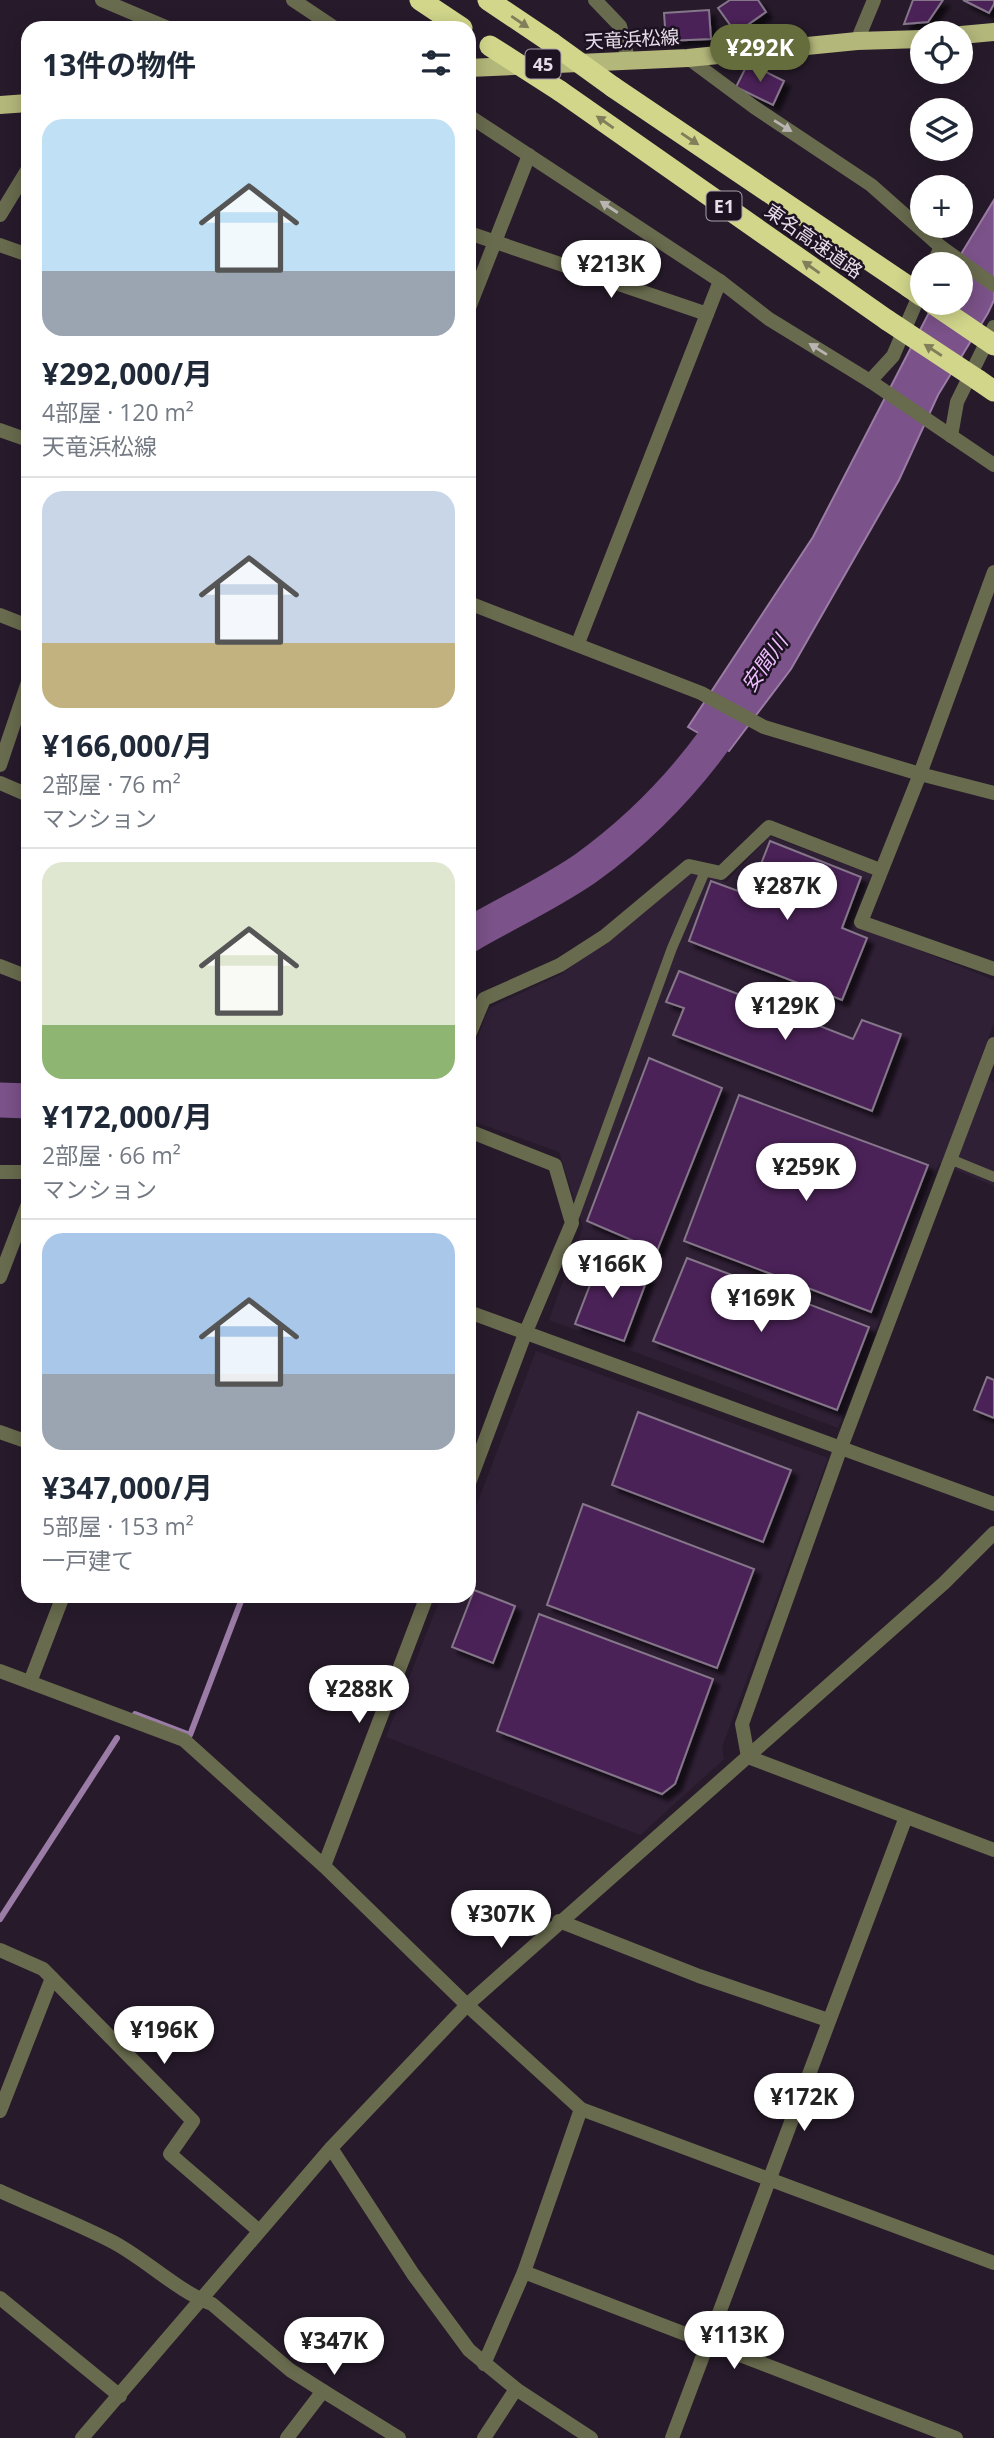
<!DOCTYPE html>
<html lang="ja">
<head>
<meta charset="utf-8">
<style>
	:root { --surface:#fff; --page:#f6f6f7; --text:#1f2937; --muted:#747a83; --line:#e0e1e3; --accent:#656d3d }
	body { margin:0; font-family:"Open Sans","Noto Sans JP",sans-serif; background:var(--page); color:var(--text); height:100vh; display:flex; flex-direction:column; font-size:26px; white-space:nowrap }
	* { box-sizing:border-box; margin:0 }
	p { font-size:23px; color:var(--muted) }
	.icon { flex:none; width:38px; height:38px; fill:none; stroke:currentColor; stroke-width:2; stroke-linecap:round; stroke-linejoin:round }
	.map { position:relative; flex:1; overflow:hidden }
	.drawer { position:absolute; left:21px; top:21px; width:455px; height:1582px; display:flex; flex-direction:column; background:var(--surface); border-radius:21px; box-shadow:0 4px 18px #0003 }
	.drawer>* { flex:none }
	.fabs { position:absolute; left:910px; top:21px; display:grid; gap:14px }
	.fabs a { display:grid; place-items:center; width:63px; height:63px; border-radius:50%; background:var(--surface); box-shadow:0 4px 18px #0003; font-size:35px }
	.price { position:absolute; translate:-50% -60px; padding:0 16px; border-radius:24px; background:#fff; color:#222; font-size:23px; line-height:46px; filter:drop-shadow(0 2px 4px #0008) }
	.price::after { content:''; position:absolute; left:50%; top:42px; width:21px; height:16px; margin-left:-10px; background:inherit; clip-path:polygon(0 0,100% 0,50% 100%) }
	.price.current { background:var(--accent); color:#fff }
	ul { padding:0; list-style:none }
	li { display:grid; align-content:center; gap:14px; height:371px; padding:0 21px }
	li+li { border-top:2px solid var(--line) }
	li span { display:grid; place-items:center; height:217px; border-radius:21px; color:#555 }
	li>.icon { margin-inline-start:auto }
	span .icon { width:126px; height:126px; fill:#fffc; stroke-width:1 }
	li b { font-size:30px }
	h2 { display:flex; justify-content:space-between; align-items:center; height:84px; padding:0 21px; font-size:30px }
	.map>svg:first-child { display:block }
</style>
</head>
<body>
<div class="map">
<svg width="994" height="2438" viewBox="0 0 994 2438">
	<defs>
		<filter id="shadow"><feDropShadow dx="6" dy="6" stdDeviation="2" flood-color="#0009"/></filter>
	</defs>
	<rect width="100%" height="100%" fill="#271b2b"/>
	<!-- built -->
	<g fill="#302036">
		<polygon points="770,836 871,874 855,925 994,980 994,1023 975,1073 994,1082 994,1186 939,1163 838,1428 549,1320 583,1227 559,1152 469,1120 469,1060 489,1008 562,974 692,872 726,882"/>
		<polygon points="536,1351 828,1458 722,1747 724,1759 640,1835 386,1737 441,1596 469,1596 469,1524"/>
	</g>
	<!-- water -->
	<polygon fill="#7b5289" stroke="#9b7ca6" stroke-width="2" points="994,200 994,300 988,313 938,395 899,480 791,669 729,751 688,727 813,537 934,303 961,303 961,264 955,264"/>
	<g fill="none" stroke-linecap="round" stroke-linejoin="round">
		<!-- stream -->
		<g stroke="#9b7ca6" stroke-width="6">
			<polyline points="135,1714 190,1735 243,1596"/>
			<polyline points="0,1919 117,1738"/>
		</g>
		<!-- river -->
		<g stroke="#7b5289" stroke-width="35">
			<path d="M469 935C507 913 550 893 586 868 647 824 699 767 739 704"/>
			<polyline points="0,1100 28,1101"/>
		</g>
	</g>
	<!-- building -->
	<g fill="#4b2458" stroke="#85768a" stroke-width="2" filter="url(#shadow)">
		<polygon points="730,0 758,0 766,12 736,33 718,8"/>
		<polygon points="913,0 943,0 928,22 904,24"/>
		<polygon points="963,0 994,0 994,4 989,13"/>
		<polygon points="709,10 711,39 666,41 664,13"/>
		<polygon points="748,63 784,81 773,105 736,87"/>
		<polygon points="770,841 861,877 842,928 867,938 842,1000 689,941 711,881 749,895"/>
		<polygon points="679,971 853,1039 862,1020 901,1034 872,1111 673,1035 684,1008 666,1002"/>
		<polygon points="649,1058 722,1088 657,1251 587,1221"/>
		<polygon points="739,1095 928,1165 871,1312 684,1241"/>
		<polygon points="687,1258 869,1327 837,1410 653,1341"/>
		<polygon points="600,1259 648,1277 624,1341 575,1324"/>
		<polygon points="987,1377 994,1380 994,1418 974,1410"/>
		<polygon points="638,1412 791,1470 763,1542 612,1485"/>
		<polygon points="583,1504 754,1569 717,1668 547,1605"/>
		<polygon points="474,1590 515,1606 493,1663 452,1647"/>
		<polygon points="539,1614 713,1679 675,1784 662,1794 497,1731"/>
	</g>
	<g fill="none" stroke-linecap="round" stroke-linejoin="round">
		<!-- service -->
		<g stroke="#696b4e" stroke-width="10">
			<polyline points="950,1159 994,1177"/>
			<polyline points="572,1223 672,948 706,869"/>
		</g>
		<!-- minor -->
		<g stroke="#696b4e" stroke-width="14">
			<polyline points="102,0 168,28"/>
			<polyline points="293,0 335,28"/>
			<polyline points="595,0 620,26 628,59"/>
			<polyline points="857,41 874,0"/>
			<polyline points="688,58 754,107 871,185 941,247 994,285"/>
			<polyline points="469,116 720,281 769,319 870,381 994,465"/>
			<polyline points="0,215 28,169"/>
			<polyline points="469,233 707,314 720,281"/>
			<polyline points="0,245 28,255"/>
			<polyline points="933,264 941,247"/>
			<polyline points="469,308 529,155"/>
			<polyline points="870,381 893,356 922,289"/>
			<polyline points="0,430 28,440"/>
			<polyline points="951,436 957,402 994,327"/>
			<polyline points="994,572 920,774 861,922 994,969"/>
			<polyline points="469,603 701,693 764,727 920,774 994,793"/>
			<polyline points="0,615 28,626"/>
			<polyline points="578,643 707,314"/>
			<polyline points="0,765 28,682"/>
			<polyline points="0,783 28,795"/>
			<polyline points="0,966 28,977"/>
			<polyline points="469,1035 484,999 560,965 605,936 689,866 721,873 769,827 880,870"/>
			<polyline points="994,1044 840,1450 742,1724 748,1757 994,1850"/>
			<polyline points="469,1131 555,1165 572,1223 525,1334 469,1483"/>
			<polyline points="0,1172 28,1172"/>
			<polyline points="0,1277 28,1204"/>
			<polyline points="469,1312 994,1504"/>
			<polyline points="0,1432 28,1442"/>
			<polyline points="0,1671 184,1740 324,1866 467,2005 581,2109 994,2263"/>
			<polyline points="30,1682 63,1596"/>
			<polyline points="324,1866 427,1596"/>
			<polyline points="559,1921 699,1976 828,2020"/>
			<polyline points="0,1950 43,1969 193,2121 170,2154 258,2230"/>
			<polyline points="0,2111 52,1978"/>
			<polyline points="331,2148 413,2274 469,2350 516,2389 484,2438"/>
			<path d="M0 2191C37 2208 76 2223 113 2242 147 2260 177 2291 212 2304L290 2370 323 2391"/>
			<polyline points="524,2272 956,2438"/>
			<polyline points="0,2298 120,2396"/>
			<polyline points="484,2364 524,2272 581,2109"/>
			<polyline points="516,2389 591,2438"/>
			<polyline points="287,2438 323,2391 399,2438"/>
			<polyline points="672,2438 906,1817"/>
		</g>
		<!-- tertiary -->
		<polyline stroke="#696b4e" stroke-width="14" points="82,2438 331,2148 467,2005 944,1583 994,1533"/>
		<!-- primary -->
		<g stroke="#b3b77a" stroke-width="18">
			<polyline points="961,35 994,32"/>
			<polyline points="469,68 688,58 857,41 922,39"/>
			<polyline points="0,105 28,103"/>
		</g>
		<!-- motorway -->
		<g stroke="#d1d68b" stroke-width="21">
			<polyline points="420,0 462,28"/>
			<polyline points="488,0 552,43"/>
			<polyline points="613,87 909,287"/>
			<polyline points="560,91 887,320"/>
			<polyline points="978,380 994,391"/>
		</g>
		<!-- motorway-bridge -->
		<g stroke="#d1d68b" stroke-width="21">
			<polyline points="552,43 613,87"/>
			<polyline points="490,46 560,91"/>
			<polyline points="909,287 922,296"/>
			<polyline points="932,303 994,345"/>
			<polyline points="887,320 978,380"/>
		</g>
	</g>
	<!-- one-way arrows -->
	<defs><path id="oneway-solid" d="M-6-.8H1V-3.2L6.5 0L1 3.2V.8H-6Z" transform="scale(1.75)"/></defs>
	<g fill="#807e5b">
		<use href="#oneway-solid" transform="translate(520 22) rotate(34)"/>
		<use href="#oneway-solid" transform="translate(605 122) rotate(-145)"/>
		<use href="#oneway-solid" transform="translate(690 139) rotate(34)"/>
		<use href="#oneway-solid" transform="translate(811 267) rotate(-145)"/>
		<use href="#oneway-solid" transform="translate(933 350) rotate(-147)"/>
	</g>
	<g fill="#bab5b2">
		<use href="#oneway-solid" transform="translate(783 126) rotate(32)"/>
		<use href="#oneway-solid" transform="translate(609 207) rotate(-147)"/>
		<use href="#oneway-solid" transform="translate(818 349) rotate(-148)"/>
	</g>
	<g text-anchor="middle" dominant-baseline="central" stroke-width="5" stroke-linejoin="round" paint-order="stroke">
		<!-- shield labels -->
		<g fill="#1d1221" stroke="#a9a0ac" stroke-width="2">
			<rect x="525.5" y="49.5" width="35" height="29" rx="5"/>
			<rect x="706.5" y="191.5" width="35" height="29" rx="5"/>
		</g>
		<g font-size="18" font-weight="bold" fill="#e5dde8">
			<text x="543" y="64">45</text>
			<text x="724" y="206">E1</text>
		</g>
		<!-- street labels -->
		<g font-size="19" fill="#e5dde8" stroke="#1d1221">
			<text transform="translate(632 39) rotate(-3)">天竜浜松線</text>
			<text transform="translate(814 241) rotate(35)">東名高速道路</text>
		</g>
		<!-- water labels -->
		<g font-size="21" font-style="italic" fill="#edbcfd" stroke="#1d1221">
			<text transform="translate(764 663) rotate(-55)">安間川</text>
		</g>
	</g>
</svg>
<div class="fabs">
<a><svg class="icon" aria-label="locate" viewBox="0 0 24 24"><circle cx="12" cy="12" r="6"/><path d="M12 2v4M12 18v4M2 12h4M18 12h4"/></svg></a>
<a><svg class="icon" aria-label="layers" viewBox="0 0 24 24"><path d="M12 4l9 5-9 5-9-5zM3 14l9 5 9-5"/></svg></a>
<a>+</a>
<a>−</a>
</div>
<b class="price current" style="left:760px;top:84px">¥292K</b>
<b class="price" style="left:611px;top:300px">¥213K</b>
<b class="price" style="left:787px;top:922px">¥287K</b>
<b class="price" style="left:785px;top:1042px">¥129K</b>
<b class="price" style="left:806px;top:1203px">¥259K</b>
<b class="price" style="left:612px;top:1300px">¥166K</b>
<b class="price" style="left:761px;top:1334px">¥169K</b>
<b class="price" style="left:359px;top:1725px">¥288K</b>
<b class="price" style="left:501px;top:1950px">¥307K</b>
<b class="price" style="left:164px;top:2066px">¥196K</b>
<b class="price" style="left:804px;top:2133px">¥172K</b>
<b class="price" style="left:734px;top:2371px">¥113K</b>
<b class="price" style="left:334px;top:2377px">¥347K</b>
<section class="drawer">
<h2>13件の物件<svg class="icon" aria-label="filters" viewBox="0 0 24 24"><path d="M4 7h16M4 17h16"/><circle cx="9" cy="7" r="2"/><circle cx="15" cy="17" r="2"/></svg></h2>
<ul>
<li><span style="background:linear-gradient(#bfe0f5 70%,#9aa5b1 0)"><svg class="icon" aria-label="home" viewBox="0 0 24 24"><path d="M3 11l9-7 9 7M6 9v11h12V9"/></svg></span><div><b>¥292,000/月</b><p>4部屋 · 120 m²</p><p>天竜浜松線</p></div></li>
<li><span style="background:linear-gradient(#c9d6e8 70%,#c2b280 0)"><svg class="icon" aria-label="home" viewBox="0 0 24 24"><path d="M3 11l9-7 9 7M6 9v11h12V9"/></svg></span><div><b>¥166,000/月</b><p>2部屋 · 76 m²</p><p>マンション</p></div></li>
<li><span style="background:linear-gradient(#dfe7d0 75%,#8fb573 0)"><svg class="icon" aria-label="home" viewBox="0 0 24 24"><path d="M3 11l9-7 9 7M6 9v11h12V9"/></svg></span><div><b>¥172,000/月</b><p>2部屋 · 66 m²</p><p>マンション</p></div></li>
<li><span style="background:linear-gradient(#a9c7e8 65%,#9aa5b1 0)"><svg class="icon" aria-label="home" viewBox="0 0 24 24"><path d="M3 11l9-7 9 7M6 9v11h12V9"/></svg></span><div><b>¥347,000/月</b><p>5部屋 · 153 m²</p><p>一戸建て</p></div></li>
</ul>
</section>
</div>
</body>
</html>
